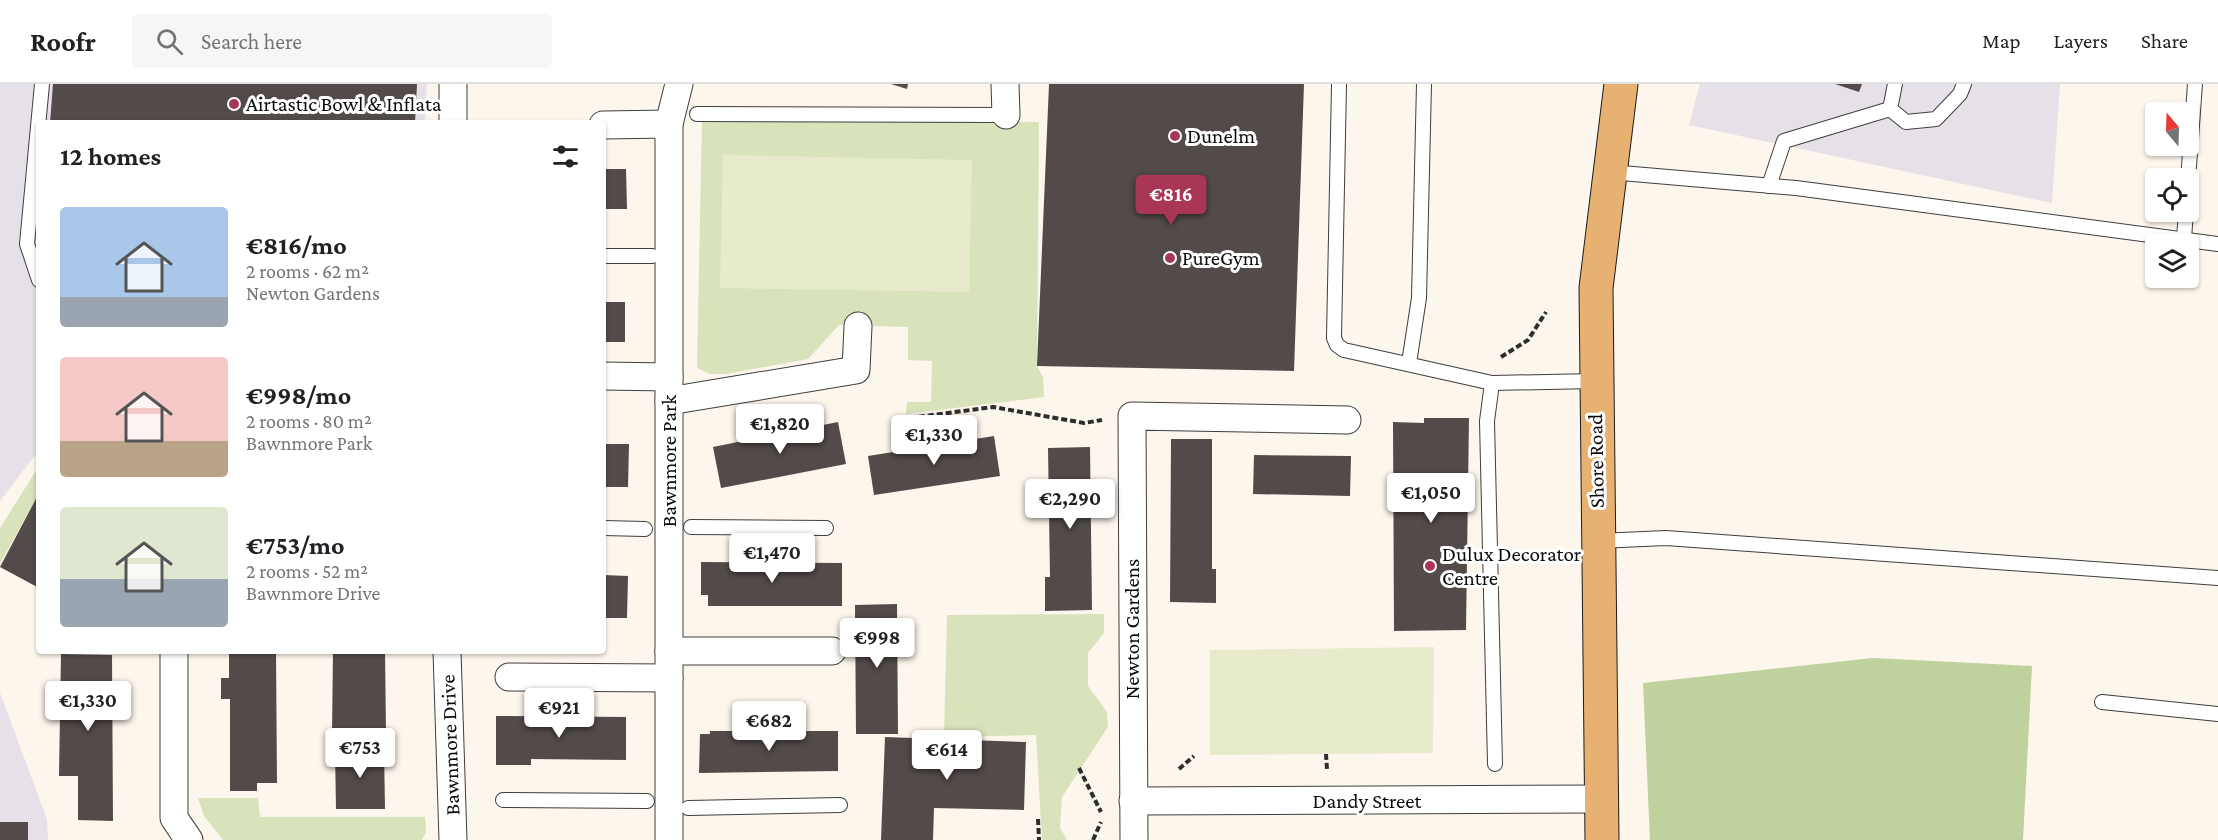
<!DOCTYPE html>
<html lang="en">
<head>
<meta charset="utf-8">
<style>
	:root { --surface:#fff; --page:#f6f6f6; --text:#202124; --muted:#757577; --line:#e0e0e0; --accent:#a93655 }
	body { margin:0; font-family:"Crimson Pro",serif; background:var(--page); color:var(--text); height:100vh; display:flex; flex-direction:column; font-size:22px; white-space:nowrap }
	* { box-sizing:border-box; margin:0 }
	p { font-size:20px; color:var(--muted) }
	.icon { flex:none; width:33px; height:33px; fill:none; stroke:currentColor; stroke-width:2; stroke-linecap:round; stroke-linejoin:round }
	.map { position:relative; flex:1; overflow:hidden }
	.drawer { position:absolute; left:36px; top:36px; width:570px; height:534px; display:flex; flex-direction:column; background:var(--surface); border-radius:6px; box-shadow:0 2px 4px #0004 }
	.drawer>* { flex:none }
	.needle { width:39px; rotate:341deg }
	.controls { position:absolute; left:2145px; top:18px; display:grid; gap:12px }
	.controls a { display:grid; place-items:center; width:54px; height:54px; border-radius:6px; background:var(--surface); box-shadow:0 2px 4px #0004; font-size:30px }
	.price { position:absolute; translate:-50% -51px; padding:0 14px; border-radius:6px; background:#fff; color:#222; font-size:20px; line-height:39px; filter:drop-shadow(0 2px 3px #0008) }
	.price::after { content:''; position:absolute; left:50%; top:36px; width:18px; height:14px; margin-left:-9px; background:inherit; clip-path:polygon(0 0,100% 0,50% 100%) }
	.price.selected { background:var(--accent); color:#fff }
	ul { padding:0; list-style:none }
	li { display:flex; align-items:center; gap:18px; height:150px; padding:0 24px }
	li span { display:grid; place-items:center; flex:none; width:168px; height:120px; border-radius:6px; color:#555 }
	li>.icon { margin-inline-start:auto }
	span .icon { width:72px; height:72px; fill:#fffc; stroke-width:1 }
	li b { font-size:26px }
	h2 { display:flex; justify-content:space-between; align-items:center; height:72px; padding:0 24px; font-size:26px }
	header { display:flex; align-items:center; gap:36px; box-sizing:border-box; height:84px; padding:0 30px; background:var(--surface); border-bottom:2px solid var(--line) }
	header strong { font-size:28px }
	nav { display:flex; gap:33px; margin-inline-start:auto; font-size:21px }
	.search { width:420px; height:54px; background:var(--page); display:flex; align-items:center; gap:15px; box-sizing:border-box; padding:0 21px; border-radius:6px; color:var(--muted); font-size:22px }
	.map>svg:first-child { display:block }
</style>
</head>
<body>
<header>
<strong>Roofr</strong>
<div class="search"><svg class="icon" aria-label="search" viewBox="0 0 24 24"><circle cx="10" cy="10" r="6"/><path d="M15 15l6 6"/></svg>Search here</div>
<nav><a>Map</a><a>Layers</a><a>Share</a></nav>
</header>
<div class="map">
<svg width="2218" height="756" viewBox="0 0 2218 756">
	<rect width="100%" height="100%" fill="#fdf6ec"/>
	<!-- industrial -->
	<g fill="#e6e1e9">
		<polygon points="0,0 427,0 425,39 39,39 39,366 0,417"/>
		<polygon points="1700,0 2060,0 2052,119 1689,41"/>
		<polygon points="0,609 47,735 48,756 0,756"/>
	</g>
	<!-- green -->
	<g fill="#d8e2bb">
		<polygon points="702,36 1039,38 1037,282 1043,293 1044,313 906,330 907,318 931,318 932,277 908,276 908,243 839,241 808,275 726,290 710,290 697,284"/>
		<polygon points="39,382 39,409 0,480 0,444"/>
		<polygon points="1104,530 1104,549 1088,569 1088,602 1107,628 1108,643 1062,713 1060,744 1067,756 1042,756 1036,651 944,653 947,531"/>
		<polygon points="198,714 258,714 260,733 425,733 426,748 422,756 223,756 204,732"/>
	</g>
	<!-- forest -->
	<polygon fill="#bfd19c" points="1873,574 2032,582 2023,756 1650,756 1643,599"/>
	<!-- pitch -->
	<g fill="#e7ebcb">
		<polygon points="723,71 972,76 969,208 720,204"/>
		<polygon points="1434,563 1433,669 1210,671 1210,566"/>
	</g>
	<!-- building -->
	<g fill="#534b49">
		<polygon points="53,0 417,0 415,39 50,39"/>
		<polygon points="891,0 908,0 907,5"/>
		<polygon points="1049,0 1304,0 1294,287 1037,282"/>
		<polygon points="1835,0 1862,0 1859,8"/>
		<polygon points="603,85 626,85 627,125 603,125"/>
		<rect x="603" y="218" width="22" height="40"/>
		<polygon points="1424,334 1469,334 1466,546 1394,547 1393,338 1424,339"/>
		<polygon points="838,338 846,380 721,404 713,363"/>
		<polygon points="994,352 1000,392 874,411 868,372"/>
		<polygon points="1171,355 1212,355 1212,485 1216,485 1216,519 1170,518"/>
		<polygon points="603,360 629,360 628,403 603,403"/>
		<polygon points="1090,363 1092,526 1045,527 1045,493 1050,493 1048,364"/>
		<polygon points="1254,371 1351,372 1350,412 1253,410"/>
		<polygon points="39,409 39,504 0,483"/>
		<polygon points="701,478 842,479 842,522 708,522 708,511 701,511"/>
		<polygon points="603,491 628,492 627,534 603,534"/>
		<polygon points="897,520 898,650 856,650 855,521"/>
		<polygon points="229,567 276,567 277,699 257,699 257,707 230,707 230,615 221,615 221,594 229,594"/>
		<polygon points="333,567 385,567 386,650 332,649"/>
		<polygon points="61,570 112,571 113,737 78,736 78,692 59,692"/>
		<polygon points="496,632 626,633 626,676 531,675 531,681 496,681"/>
		<polygon points="710,647 838,647 838,687 699,689 700,650 710,650"/>
		<polygon points="885,653 1026,658 1024,726 934,724 933,756 881,756"/>
		<polygon points="335,665 384,665 385,725 336,725"/>
		<rect x="0" y="738" width="28" height="18"/>
	</g>
	<g fill="none" stroke-linecap="round" stroke-linejoin="round">
		<!-- service casing -->
		<g stroke="#3e3e3e" stroke-width="16">
			<g id="service">
				<polyline points="1339,0 1334,254 1337,261 1344,266 1492,299 1595,297"/>
				<polyline points="1895,0 1890,25 1906,38 1936,35 1960,10 1964,0"/>
				<polyline points="697,30 1006,31"/>
				<polyline points="1610,88 1796,104 2218,160"/>
				<polyline points="2188,96 2195,0"/>
				<polyline points="1769,102 1784,57 1890,25"/>
				<polyline points="2184,154 2186,128"/>
				<polyline points="603,172 652,172"/>
				<polyline points="39,196 27,160 42,0"/>
				<polyline points="1409,279 1419,214 1424,0"/>
				<polyline points="1492,299 1487,337 1495,680"/>
				<polyline points="691,443 826,444"/>
				<polyline points="603,444 645,445"/>
				<polyline points="1598,457 1666,454 2218,494"/>
				<polyline points="2102,618 2218,630"/>
				<polyline points="503,716 647,717"/>
				<polyline points="688,724 840,721"/>
			</g>
		</g>
		<!-- minor casing -->
		<g stroke="#3e3e3e" stroke-width="29">
			<g id="minor">
				<polyline points="1005,0 1006,31"/>
				<polyline points="453,39 453,0"/>
				<polyline points="603,41 669,40"/>
				<polyline points="603,292 669,293"/>
				<polyline points="669,317 856,286 858,242"/>
				<polyline points="174,567 174,734 189,756"/>
				<polyline points="447,567 453,756"/>
				<polyline points="669,567 832,567"/>
				<polyline points="509,593 669,594"/>
				<polyline points="1133,717 1601,715"/>
				<polyline points="669,756 669,40 679,0"/>
				<polyline points="1134,756 1132,332 1347,336"/>
			</g>
		</g>
		<!-- primary casing -->
		<g stroke="#1c1c1c" stroke-width="35">
			<polyline id="primary" points="1602,756 1596,204 1621,0"/>
		</g>
		<!-- path -->
		<g stroke="#2d2d2d" stroke-width="4" stroke-dasharray="6 3" stroke-linecap="butt">
			<polyline points="1501,273 1528,256 1546,228"/>
			<polyline points="910,334 993,323 1084,339 1102,336"/>
			<polyline points="1326,670 1327,686"/>
			<polyline points="1079,684 1101,728"/>
			<polyline points="1179,685 1194,672"/>
			<polyline points="1038,735 1039,756"/>
			<polyline points="1093,756 1101,738"/>
		</g>
		<!-- service -->
		<use href="#service" stroke="#fff" stroke-width="14"/>
		<!-- minor -->
		<use href="#minor" stroke="#fff" stroke-width="27"/>
		<!-- primary -->
		<use href="#primary" stroke="#e7b172" stroke-width="33"/>
	</g>
	<!-- markers -->
	<g fill="#a93655" stroke="#fff" stroke-width="2">
		<circle cx="234" cy="20" r="6"/>
		<circle cx="1175" cy="52" r="6"/>
		<circle cx="1170" cy="174" r="6"/>
		<circle cx="1430" cy="482" r="6"/>
	</g>
	<g text-anchor="middle" dominant-baseline="central" stroke-width="6" stroke-linejoin="round" paint-order="stroke">
		<!-- poi labels -->
		<g font-size="21" fill="#0b0b0b" stroke="#fff" text-anchor="start">
			<text x="246" y="20">Airtastic Bowl &amp; Inflata</text>
			<text x="1187" y="52">Dunelm</text>
			<text x="1182" y="174">PureGym</text>
			<text x="1442" y="470">Dulux Decorator<tspan x="1442" dy="24">Centre</tspan></text>
		</g>
		<!-- street labels -->
		<g font-size="21" fill="#0b0b0b" stroke="#fff">
			<text transform="translate(669 377) rotate(-90)">Bawnmore Park</text>
			<text transform="translate(1596 377) rotate(-91)">Shore Road</text>
			<text transform="translate(1132 545) rotate(-90)">Newton Gardens</text>
			<text transform="translate(450 661) rotate(-92)">Bawnmore Drive</text>
			<text x="1367" y="717">Dandy Street</text>
		</g>
	</g>
</svg>
<div class="controls">
<a><svg class="needle" viewBox="-14 -14 28 28"><path d="M0-13l5 13h-10z" fill="#e53935"/><path d="M0 13l5-13h-10z" fill="#757577"/></svg></a>
<a><svg class="icon" aria-label="locate" viewBox="0 0 24 24"><circle cx="12" cy="12" r="6"/><path d="M12 2v4M12 18v4M2 12h4M18 12h4"/></svg></a>
<a><svg class="icon" aria-label="layers" viewBox="0 0 24 24"><path d="M12 4l9 5-9 5-9-5zM3 14l9 5 9-5"/></svg></a>
</div>
<b class="price selected" style="left:1171px;top:142px">€816</b>
<b class="price" style="left:780px;top:371px">€1,820</b>
<b class="price" style="left:934px;top:382px">€1,330</b>
<b class="price" style="left:1431px;top:440px">€1,050</b>
<b class="price" style="left:1070px;top:446px">€2,290</b>
<b class="price" style="left:772px;top:500px">€1,470</b>
<b class="price" style="left:877px;top:585px">€998</b>
<b class="price" style="left:88px;top:648px">€1,330</b>
<b class="price" style="left:559px;top:655px">€921</b>
<b class="price" style="left:769px;top:668px">€682</b>
<b class="price" style="left:360px;top:695px">€753</b>
<b class="price" style="left:947px;top:697px">€614</b>
<section class="drawer">
<h2>12 homes<svg class="icon" aria-label="filters" viewBox="0 0 24 24"><path d="M4 7h16M4 17h16"/><circle cx="9" cy="7" r="2"/><circle cx="15" cy="17" r="2"/></svg></h2>
<ul>
<li><span style="background:linear-gradient(#a9c7e8 75%,#9aa5b1 0)"><svg class="icon" aria-label="home" viewBox="0 0 24 24"><path d="M3 11l9-7 9 7M6 9v11h12V9"/></svg></span><div><b>€816/mo</b><p>2 rooms · 62 m²</p><p>Newton Gardens</p></div></li>
<li><span style="background:linear-gradient(#f6c9c9 70%,#b9a48a 0)"><svg class="icon" aria-label="home" viewBox="0 0 24 24"><path d="M3 11l9-7 9 7M6 9v11h12V9"/></svg></span><div><b>€998/mo</b><p>2 rooms · 80 m²</p><p>Bawnmore Park</p></div></li>
<li><span style="background:linear-gradient(#dfe7d0 60%,#9aa5b1 0)"><svg class="icon" aria-label="home" viewBox="0 0 24 24"><path d="M3 11l9-7 9 7M6 9v11h12V9"/></svg></span><div><b>€753/mo</b><p>2 rooms · 52 m²</p><p>Bawnmore Drive</p></div></li>
</ul>
</section>
</div>
</body>
</html>
